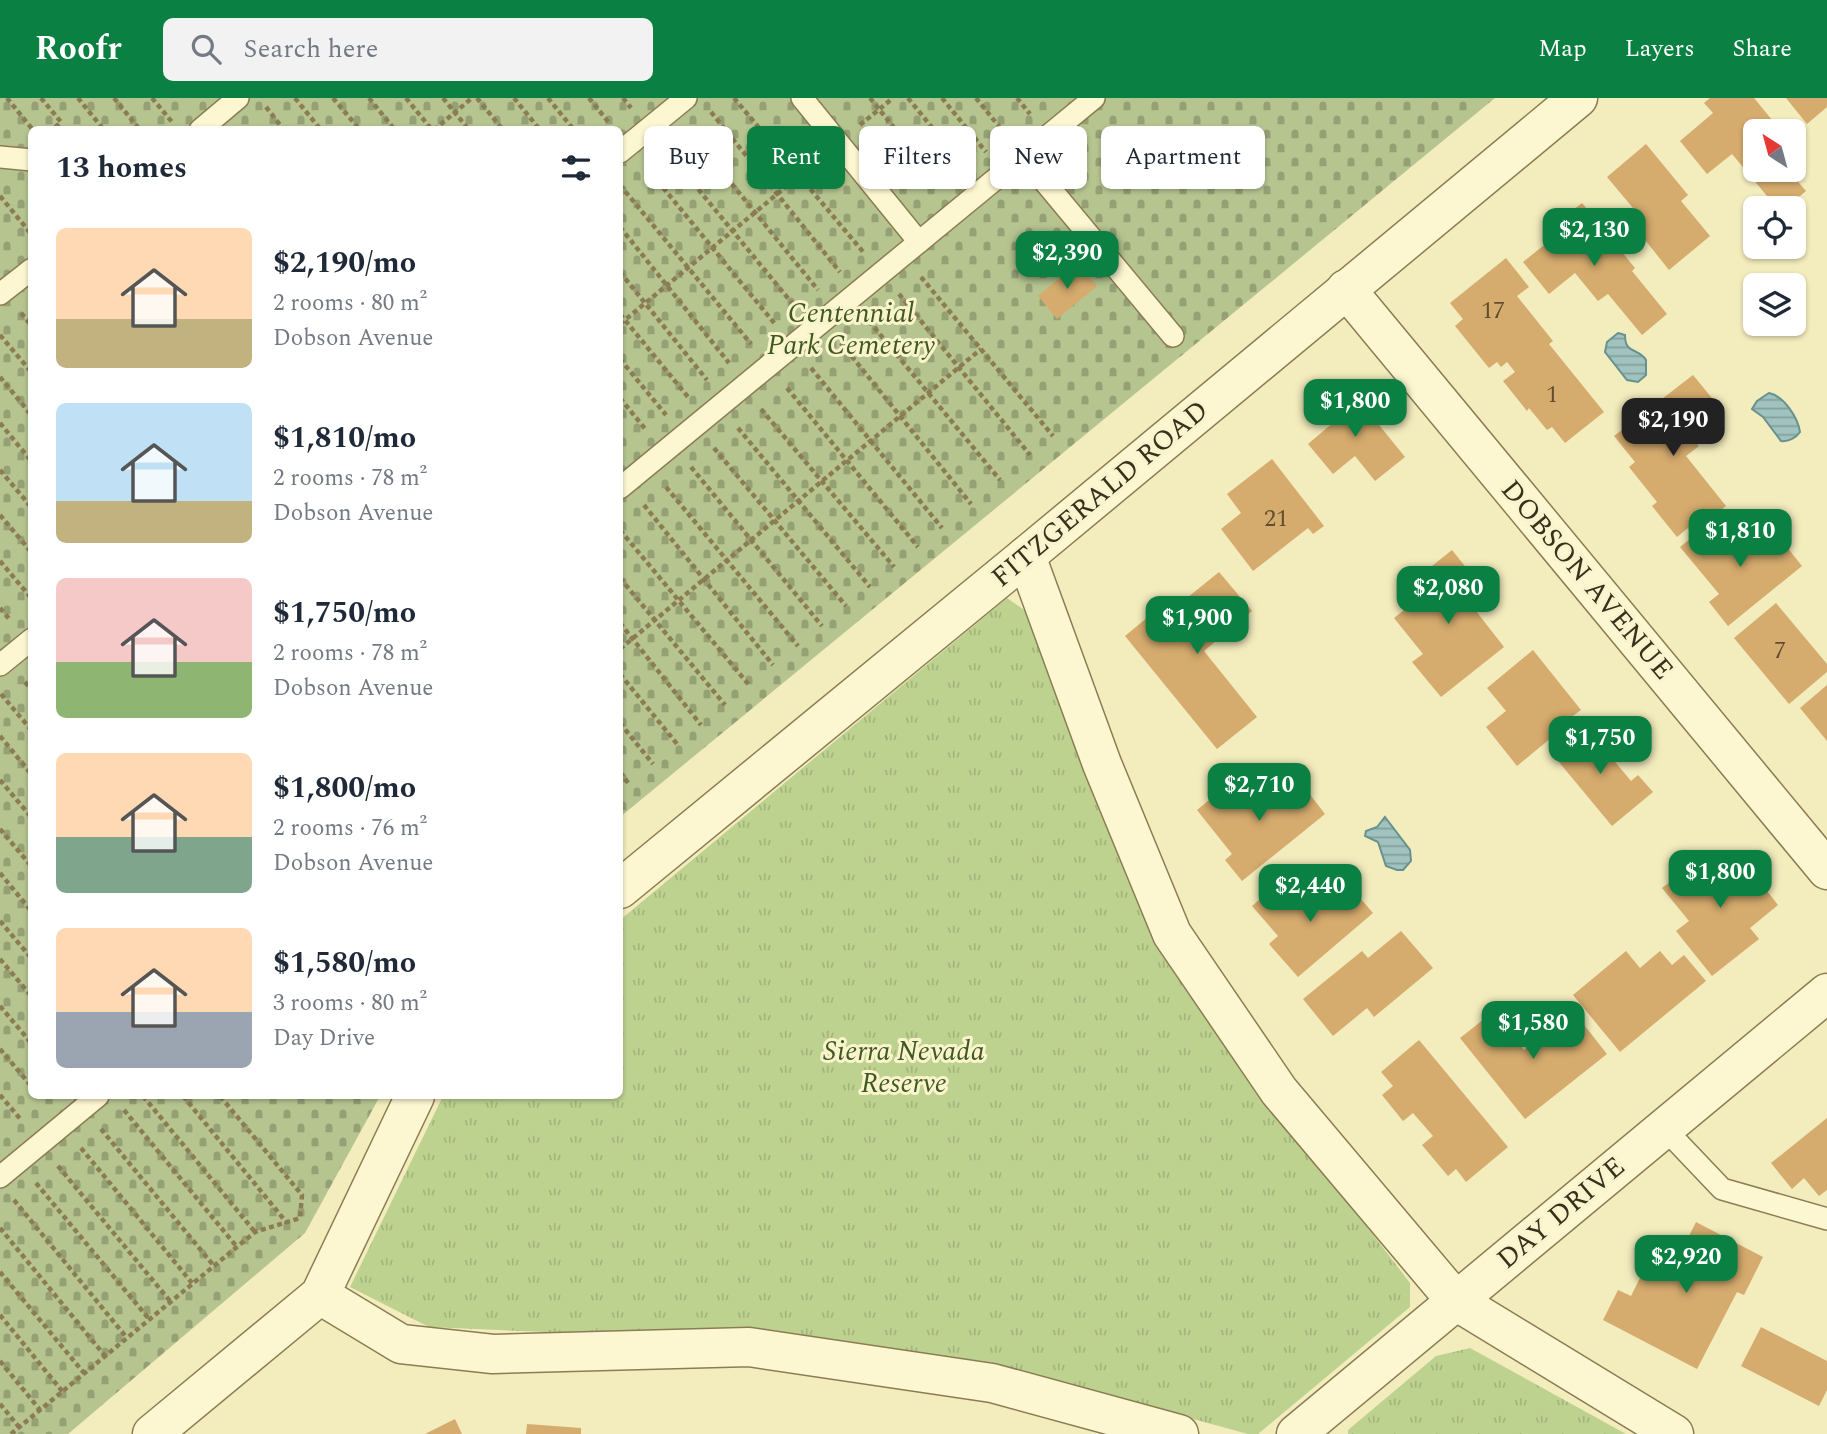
<!DOCTYPE html>
<html lang="en">
<head>
<meta charset="utf-8">
<style>
	:root { --surface:#fff; --page:#f2f2f3; --text:#1f2937; --muted:#747a83; --accent:#0b8043 }
	body { margin:0; font-family:Spectral,serif; background:var(--page); color:var(--text); height:100vh; display:flex; flex-direction:column; font-size:26px; white-space:nowrap }
	* { box-sizing:border-box; margin:0 }
	p { font-size:23px; color:var(--muted) }
	.icon { flex:none; width:38px; height:38px; fill:none; stroke:currentColor; stroke-width:2; stroke-linecap:round; stroke-linejoin:round }
	.map { position:relative; flex:1; overflow:hidden }
	.drawer { position:absolute; left:28px; top:28px; width:595px; height:973px; display:flex; flex-direction:column; background:var(--surface); border-radius:10px; box-shadow:0 2px 5px #0004 }
	.drawer>* { flex:none }
	.top-card { position:absolute; left:644px; top:28px; width:665px; height:63px; display:flex; gap:14px }
	.needle { width:46px; rotate:324deg }
	.buttons { position:absolute; left:1743px; top:21px; display:grid; gap:14px }
	.buttons a { display:grid; place-items:center; width:63px; height:63px; border-radius:10px; background:var(--surface); box-shadow:0 2px 5px #0004; font-size:35px }
	.price { position:absolute; translate:-50% -60px; padding:0 16px; border-radius:14px; background:var(--accent); color:#fff; font-size:23px; line-height:46px; filter:drop-shadow(0 2px 4px #0008) }
	.price::after { content:''; position:absolute; left:50%; top:42px; width:21px; height:16px; margin-left:-10px; background:inherit; clip-path:polygon(0 0,100% 0,50% 100%) }
	.price.selected { background:#222; color:#fff }
	ul { padding:0; list-style:none }
	li { display:flex; align-items:center; gap:21px; height:175px; padding:0 28px }
	li span { display:grid; place-items:center; flex:none; width:196px; height:140px; border-radius:10px; color:#555 }
	li>.icon { margin-inline-start:auto }
	span .icon { width:84px; height:84px; fill:#fffc; stroke-width:1 }
	li b { font-size:30px }
	h2 { display:flex; justify-content:space-between; align-items:center; height:84px; padding:0 28px; font-size:30px }
	.tag { padding:0 24px; border-radius:10px; background:var(--surface); box-shadow:0 2px 5px #0004; font-size:24px; line-height:63px }
	.tag.selected { background:var(--accent); color:#fff }
	header { display:flex; align-items:center; gap:42px; box-sizing:border-box; height:98px; padding:0 35px; background:var(--accent); color:#fff }
	header strong { font-size:33px }
	nav { display:flex; gap:38px; margin-inline-start:auto; font-size:24px }
	.search { width:490px; height:63px; background:var(--page); display:flex; align-items:center; gap:18px; box-sizing:border-box; padding:0 24px; border-radius:10px; color:var(--muted); font-size:26px }
	.map>svg:first-child { display:block }
</style>
</head>
<body>
<header>
<strong>Roofr</strong>
<div class="search"><svg class="icon" aria-label="search" viewBox="0 0 24 24"><circle cx="10" cy="10" r="6"/><path d="M15 15l6 6"/></svg>Search here</div>
<nav><a>Map</a><a>Layers</a><a>Share</a></nav>
</header>
<div class="map">
<svg width="1827" height="1336" viewBox="0 0 1827 1336">
	<defs>
		<pattern id="cemetery-stones" width="16" height="16" patternUnits="userSpaceOnUse" patternTransform="scale(1.75)"><rect width="16" height="16" fill="#b6c590"/><path d="M2 7V4a2 2 0 0 1 4 0v3zM10 15v-3a2 2 0 0 1 4 0v3z" fill="#95a075"/></pattern>
		<pattern id="park-tufts" width="24" height="20" patternUnits="userSpaceOnUse" patternTransform="scale(1.75)"><rect width="24" height="20" fill="#bed290"/><path d="M3 7l-1-3M5 7V3M7 7l1-3M15 17l-1-3M17 17v-4M19 17l1-3" fill="none" stroke="#a4b57c"/></pattern>
		<pattern id="water-rules" width="6" height="5" patternUnits="userSpaceOnUse" patternTransform="scale(1.75)"><rect width="6" height="5" fill="#a1c3bf"/><path d="M0 2.5h6" fill="none" stroke="#849f9a"/></pattern>
	</defs>
	<rect width="100%" height="100%" fill="#f3ecbd"/>
	<!-- cemetery -->
	<polygon fill="url(#cemetery-stones)" points="0,0 1495,0 620,719 620,32 32,32 32,998 380,998 305,1135 68,1336 0,1336"/>
	<!-- park -->
	<g fill="url(#park-tufts)">
		<polygon points="1007,500 1037,521 1226,944 1410,1185 1410,1209 1258,1336 1248,1336 984,1264 746,1237 545,1234 429,1229 350,1189 443,998 620,998 620,822"/>
		<polygon points="1470,1250 1626,1336 1348,1336 1348,1332 1436,1258"/>
	</g>
	<!-- water -->
	<g fill="url(#water-rules)" stroke="#67928f" stroke-width="2">
		<path d="M1618 235 1625 237C1625 257 1638 249 1646 262V277L1638 284 1627 282 1605 254 1607 244Z"/>
		<path d="M1769 295C1784 298 1798 320 1800 334 1796 340 1788 344 1781 343L1763 319 1752 311 1757 303Z"/>
		<polygon points="1385,719 1410,752 1411,763 1403,772 1397,772 1386,768 1378,744 1365,738 1366,733 1377,729"/>
	</g>
	<!-- building -->
	<g fill="#d5ab6e">
		<polygon points="1710,0 1754,0 1781,33 1755,33 1755,72 1788,72 1806,93 1786,110 1777,110 1732,56 1707,76 1680,43 1713,15 1704,5"/>
		<polygon points="1786,0 1827,0 1827,9 1807,26"/>
		<polygon points="1646,46 1688,97 1681,103 1710,138 1669,172 1630,123 1638,116 1607,79"/>
		<polygon points="1582,105 1635,170 1632,173 1667,216 1642,237 1608,196 1598,203 1575,175 1549,196 1523,164 1559,135 1553,128"/>
		<polygon points="1506,160 1529,189 1517,198 1553,243 1549,246 1604,314 1565,345 1552,329 1547,332 1529,310 1527,313 1503,283 1515,274 1507,264 1501,269 1497,264 1489,270 1455,228 1463,221 1450,205"/>
		<polygon points="1078,165 1097,188 1057,221 1038,198"/>
		<polygon points="1693,277 1716,305 1684,330 1699,348 1686,358 1726,408 1691,435 1688,430 1677,439 1652,408 1657,404 1629,369 1635,364 1614,338"/>
		<polygon points="1349,290 1405,359 1375,383 1355,358 1333,376 1308,346 1334,324 1324,311"/>
		<polygon points="1272,361 1324,428 1313,436 1308,430 1253,473 1221,431 1241,415 1227,396"/>
		<polygon points="1707,427 1720,442 1734,430 1752,451 1774,433 1802,468 1728,528 1709,504 1719,496 1680,449"/>
		<polygon points="1452,452 1484,492 1469,504 1504,549 1441,599 1412,564 1423,556 1394,520 1428,493 1417,480"/>
		<polygon points="1219,474 1252,513 1204,553 1257,619 1217,651 1125,538 1171,500 1177,508"/>
		<polygon points="1776,505 1827,566 1827,574 1789,606 1734,540"/>
		<polygon points="1533,552 1581,612 1566,623 1568,626 1517,668 1486,629 1506,613 1487,590"/>
		<polygon points="1827,587 1827,643 1800,610"/>
		<polygon points="1573,632 1582,642 1591,635 1631,683 1638,677 1653,694 1612,728 1549,652"/>
		<polygon points="1287,679 1303,699 1308,694 1325,716 1242,783 1225,762 1232,756 1197,712 1225,689 1234,701 1252,687 1262,699"/>
		<polygon points="1735,752 1778,807 1750,830 1759,841 1712,878 1676,833 1689,823 1662,790 1692,767 1702,779"/>
		<polygon points="1280,784 1309,817 1347,785 1373,815 1298,879 1269,846 1278,838 1252,808"/>
		<polygon points="1401,833 1433,870 1374,919 1367,910 1333,938 1303,901 1362,853 1368,860"/>
		<polygon points="1626,853 1640,870 1660,853 1672,867 1684,857 1706,883 1620,954 1573,897"/>
		<polygon points="1493,914 1524,952 1557,925 1565,935 1581,923 1607,956 1525,1021 1460,940"/>
		<polygon points="1419,942 1508,1049 1466,1084 1456,1071 1448,1078 1422,1047 1433,1038 1413,1015 1403,1023 1382,997 1393,988 1381,974"/>
		<polygon points="1827,1020 1827,1092 1819,1098 1804,1080 1792,1091 1771,1065"/>
		<polygon points="1696,1124 1763,1159 1744,1197 1737,1194 1697,1271 1603,1222 1618,1192 1631,1198 1644,1172 1651,1175 1663,1152 1671,1156 1679,1141 1686,1144"/>
		<polygon points="1761,1229 1827,1263 1827,1292 1819,1308 1741,1268"/>
		<polygon points="455,1321 462,1336 425,1336"/>
		<polygon points="527,1326 581,1330 581,1336 526,1336"/>
	</g>
	<g fill="none" stroke-linecap="round" stroke-linejoin="round">
		<!-- lane casing -->
		<g stroke="#8c7c54" stroke-width="24">
			<g id="lane">
				<polyline points="802,0 919,144"/>
				<polyline points="200,32 238,0"/>
				<polyline points="620,54 686,0"/>
				<polyline points="0,59 32,62"/>
				<polyline points="1024,59 1173,238"/>
				<polyline points="0,196 32,171"/>
				<polyline points="620,390 1094,0"/>
				<polyline points="0,567 32,541"/>
				<polyline points="1664,1030 1722,1091 1827,1121"/>
				<polyline points="0,1079 98,998"/>
			</g>
		</g>
		<!-- street casing -->
		<g stroke="#8c7c54" stroke-width="41">
			<g id="street">
				<polyline points="1346,191 1827,772"/>
				<polyline points="1026,458 1102,666 1172,836 1279,993 1456,1203 1674,1336"/>
				<polyline points="620,791 1026,458 1578,0"/>
				<polyline points="320,1197 401,1246 493,1256 749,1249 992,1285 1179,1336"/>
				<polyline points="152,1336 320,1197 415,998"/>
				<polyline points="1296,1336 1827,895"/>
			</g>
		</g>
		<!-- path -->
		<g stroke="#8c7c54" stroke-width="4.5" stroke-dasharray="5 3.5" stroke-linecap="butt">
			<polyline points="7,0 33,32"/>
			<polyline points="41,0 61,24 52,32"/>
			<polyline points="78,0 104,32"/>
			<polyline points="114,0 140,32"/>
			<polyline points="152,0 172,24"/>
			<polyline points="295,0 321,32"/>
			<polyline points="333,0 360,32"/>
			<polyline points="369,0 395,32"/>
			<polyline points="406,0 432,32"/>
			<polyline points="443,0 469,32"/>
			<polyline points="477,0 503,32"/>
			<polyline points="514,0 540,32"/>
			<polyline points="548,0 574,32"/>
			<polyline points="589,0 610,26"/>
			<polyline points="623,0 631,10"/>
			<polyline points="734,0 864,155"/>
			<polyline points="870,0 942,89"/>
			<polyline points="908,0 965,70"/>
			<polyline points="942,0 986,54"/>
			<polyline points="976,0 1006,37"/>
			<polyline points="1017,0 1030,16"/>
			<polyline points="266,9 284,32"/>
			<polyline points="711,14 840,174"/>
			<polyline points="860,27 893,0"/>
			<polyline points="434,32 472,0"/>
			<polyline points="689,33 818,192"/>
			<polyline points="666,52 796,210"/>
			<polyline points="647,70 775,226"/>
			<polyline points="620,87 751,246"/>
			<polyline points="0,98 32,137"/>
			<polyline points="620,129 729,265"/>
			<polyline points="620,174 707,282"/>
			<polyline points="921,179 1053,338"/>
			<polyline points="899,196 1030,357"/>
			<polyline points="21,215 32,228"/>
			<polyline points="620,216 688,299"/>
			<polyline points="869,223 1000,382"/>
			<polyline points="620,226 816,64"/>
			<polyline points="0,237 32,275"/>
			<polyline points="841,245 971,406"/>
			<polyline points="620,261 666,317"/>
			<polyline points="811,270 942,430"/>
			<polyline points="0,279 32,318"/>
			<polyline points="787,290 918,449"/>
			<polyline points="620,300 646,332"/>
			<polyline points="761,311 894,469"/>
			<polyline points="0,325 32,364"/>
			<polyline points="738,330 870,489"/>
			<polyline points="714,350 846,508"/>
			<polyline points="691,369 822,528"/>
			<polyline points="0,372 32,410"/>
			<polyline points="666,389 798,548"/>
			<polyline points="644,407 773,567"/>
			<polyline points="0,417 32,455"/>
			<polyline points="620,432 749,587"/>
			<polyline points="0,463 32,501"/>
			<polyline points="620,480 725,607"/>
			<polyline points="0,510 11,523"/>
			<polyline points="620,525 701,627"/>
			<polyline points="620,551 981,251"/>
			<polyline points="620,576 677,646"/>
			<polyline points="25,584 32,592"/>
			<polyline points="1,596 32,633"/>
			<polyline points="620,625 653,666"/>
			<polyline points="0,638 32,677"/>
			<polyline points="620,674 629,686"/>
			<polyline points="0,682 32,720"/>
			<polyline points="0,731 32,769"/>
			<polyline points="0,775 32,814"/>
			<polyline points="0,823 32,861"/>
			<polyline points="0,861 32,899"/>
			<polyline points="0,908 32,946"/>
			<polyline points="0,951 32,989"/>
			<polyline points="0,997 22,1023"/>
			<polyline points="143,998 255,1134"/>
			<polyline points="183,998 287,1125"/>
			<polyline points="124,1012 237,1149"/>
			<polyline points="101,1031 214,1168"/>
			<polyline points="81,1050 192,1185"/>
			<polyline points="58,1068 170,1203"/>
			<polyline points="36,1085 149,1221"/>
			<polyline points="14,1102 127,1240"/>
			<polyline points="0,1130 105,1258"/>
			<polyline points="0,1174 84,1275"/>
			<polyline points="0,1217 62,1293"/>
			<polyline points="0,1263 40,1312"/>
			<polyline points="0,1306 19,1329"/>
			<polyline points="11,1336 255,1134 300,1120 302,1097 220,998"/>
		</g>
		<!-- lane -->
		<use href="#lane" stroke="#fdf7d1" stroke-width="21"/>
		<!-- street -->
		<use href="#street" stroke="#fdf7d1" stroke-width="38"/>
	</g>
	<g text-anchor="middle" dominant-baseline="central" stroke-width="6" stroke-linejoin="round" paint-order="stroke">
		<!-- number labels -->
		<g font-size="24" fill="#614e2f">
			<text x="1493" y="213">17</text>
			<text x="1552" y="297">1</text>
			<text x="1276" y="421">21</text>
			<text x="1780" y="553">7</text>
		</g>
		<!-- park labels -->
		<g font-size="28" font-style="italic" fill="#40591f" stroke="#f9f4cd">
			<text x="851" y="215">Centennial<tspan x="851" dy="32">Park Cemetery</tspan></text>
			<text x="904" y="953">Sierra Nevada<tspan x="904" dy="32">Reserve</tspan></text>
		</g>
		<!-- street labels -->
		<g font-size="28" fill="#3a2f1a" stroke="#f9f4cd">
			<text transform="translate(1100 396) rotate(-40)">FITZGERALD ROAD</text>
			<text transform="translate(1587 482) rotate(50)">DOBSON AVENUE</text>
			<text transform="translate(1561 1115) rotate(-40)">DAY DRIVE</text>
		</g>
	</g>
</svg>
<div class="buttons">
<a><svg class="needle" viewBox="-14 -14 28 28"><path d="M0-13l5 13h-10z" fill="#e53935"/><path d="M0 13l5-13h-10z" fill="#747a83"/></svg></a>
<a><svg class="icon" aria-label="locate" viewBox="0 0 24 24"><circle cx="12" cy="12" r="6"/><path d="M12 2v4M12 18v4M2 12h4M18 12h4"/></svg></a>
<a><svg class="icon" aria-label="layers" viewBox="0 0 24 24"><path d="M12 4l9 5-9 5-9-5zM3 14l9 5 9-5"/></svg></a>
</div>
<b class="price" style="left:1594px;top:170px">$2,130</b>
<b class="price" style="left:1067px;top:193px">$2,390</b>
<b class="price" style="left:1355px;top:341px">$1,800</b>
<b class="price selected" style="left:1673px;top:360px">$2,190</b>
<b class="price" style="left:1740px;top:471px">$1,810</b>
<b class="price" style="left:1448px;top:528px">$2,080</b>
<b class="price" style="left:1197px;top:558px">$1,900</b>
<b class="price" style="left:1600px;top:678px">$1,750</b>
<b class="price" style="left:1259px;top:725px">$2,710</b>
<b class="price" style="left:1720px;top:812px">$1,800</b>
<b class="price" style="left:1310px;top:826px">$2,440</b>
<b class="price" style="left:1533px;top:963px">$1,580</b>
<b class="price" style="left:1686px;top:1197px">$2,920</b>
<div class="top-card">
<a class="tag">Buy</a>
<a class="tag selected">Rent</a>
<a class="tag">Filters</a>
<a class="tag">New</a>
<a class="tag">Apartment</a>
</div>
<section class="drawer">
<h2>13 homes<svg class="icon" aria-label="filters" viewBox="0 0 24 24"><path d="M4 7h16M4 17h16"/><circle cx="9" cy="7" r="2"/><circle cx="15" cy="17" r="2"/></svg></h2>
<ul>
<li><span style="background:linear-gradient(#ffd9b3 65%,#c2b280 0)"><svg class="icon" aria-label="home" viewBox="0 0 24 24"><path d="M3 11l9-7 9 7M6 9v11h12V9"/></svg></span><div><b>$2,190/mo</b><p>2 rooms · 80 m²</p><p>Dobson Avenue</p></div></li>
<li><span style="background:linear-gradient(#bfe0f5 70%,#c2b280 0)"><svg class="icon" aria-label="home" viewBox="0 0 24 24"><path d="M3 11l9-7 9 7M6 9v11h12V9"/></svg></span><div><b>$1,810/mo</b><p>2 rooms · 78 m²</p><p>Dobson Avenue</p></div></li>
<li><span style="background:linear-gradient(#f6c9c9 60%,#8fb573 0)"><svg class="icon" aria-label="home" viewBox="0 0 24 24"><path d="M3 11l9-7 9 7M6 9v11h12V9"/></svg></span><div><b>$1,750/mo</b><p>2 rooms · 78 m²</p><p>Dobson Avenue</p></div></li>
<li><span style="background:linear-gradient(#ffd9b3 60%,#7fa58c 0)"><svg class="icon" aria-label="home" viewBox="0 0 24 24"><path d="M3 11l9-7 9 7M6 9v11h12V9"/></svg></span><div><b>$1,800/mo</b><p>2 rooms · 76 m²</p><p>Dobson Avenue</p></div></li>
<li><span style="background:linear-gradient(#ffd9b3 60%,#9aa5b1 0)"><svg class="icon" aria-label="home" viewBox="0 0 24 24"><path d="M3 11l9-7 9 7M6 9v11h12V9"/></svg></span><div><b>$1,580/mo</b><p>3 rooms · 80 m²</p><p>Day Drive</p></div></li>
</ul>
</section>
</div>
</body>
</html>
